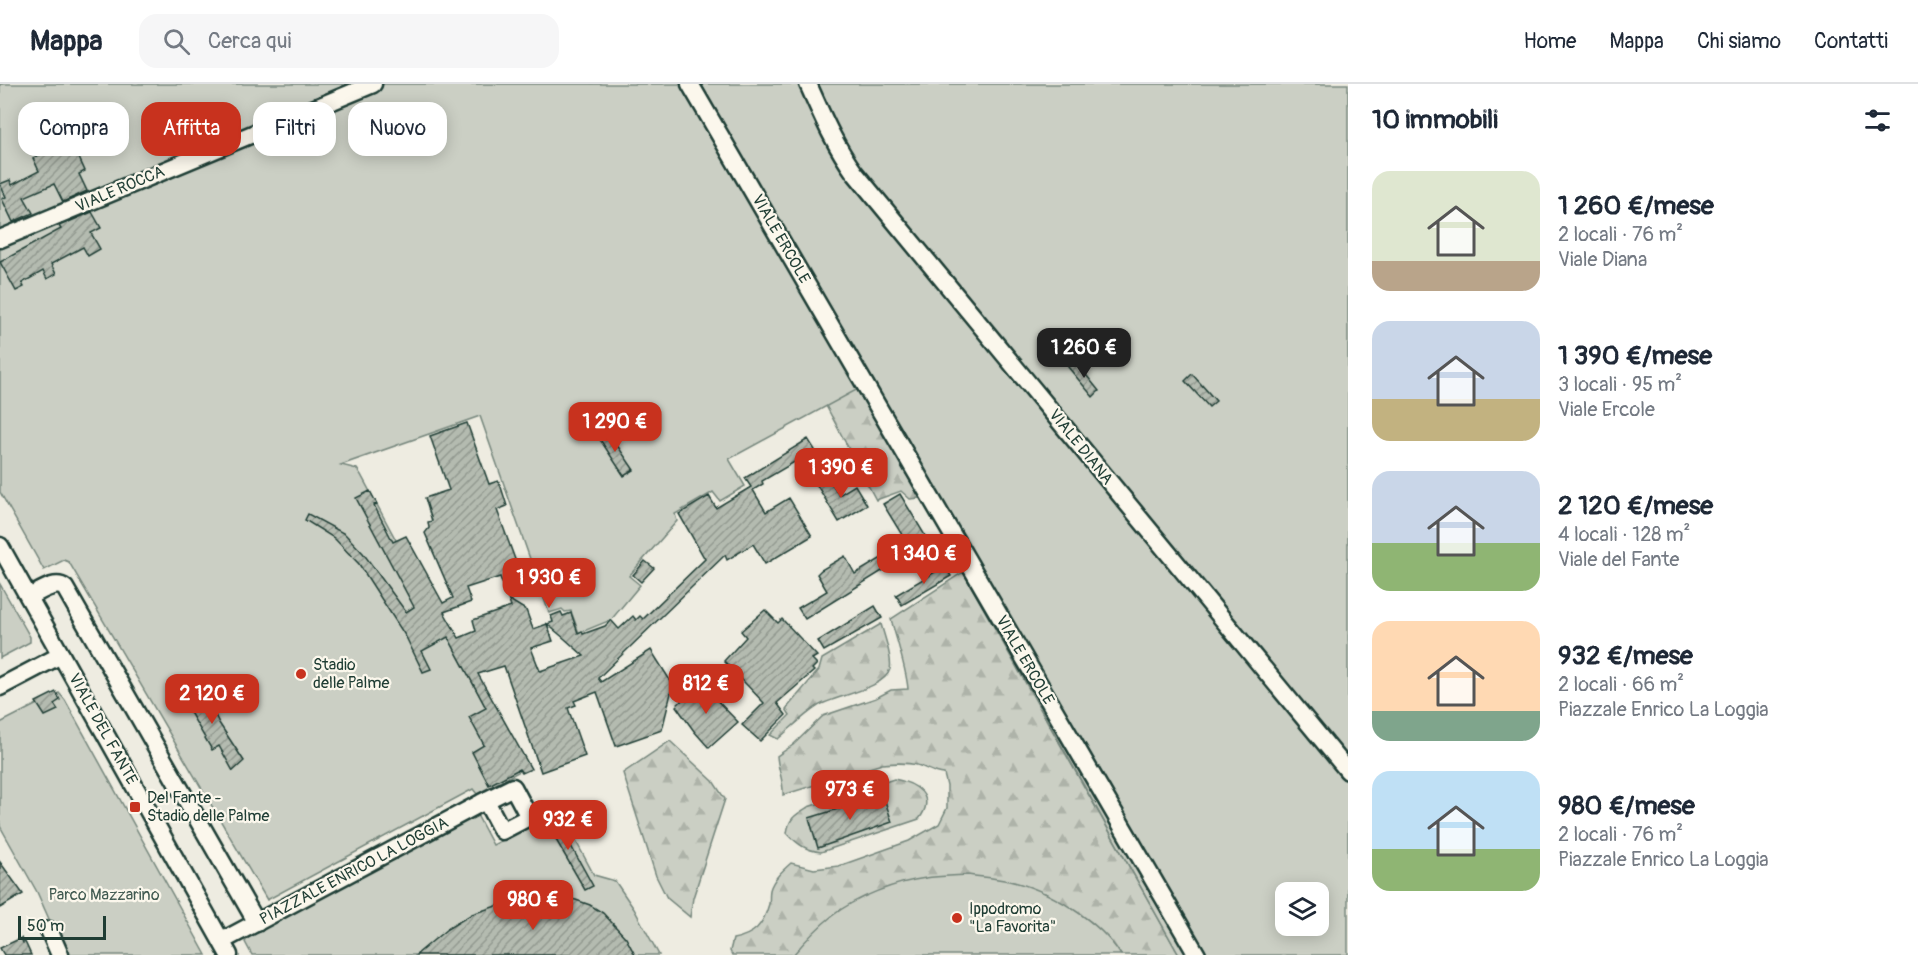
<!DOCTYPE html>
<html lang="it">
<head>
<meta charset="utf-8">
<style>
	:root { --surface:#fff; --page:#f6f6f7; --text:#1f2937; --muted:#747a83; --line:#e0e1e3; --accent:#c8321e }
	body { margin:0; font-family:Pangolin,sans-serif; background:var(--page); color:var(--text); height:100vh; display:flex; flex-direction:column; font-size:22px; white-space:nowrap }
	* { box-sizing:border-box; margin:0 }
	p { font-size:20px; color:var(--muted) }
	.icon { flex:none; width:33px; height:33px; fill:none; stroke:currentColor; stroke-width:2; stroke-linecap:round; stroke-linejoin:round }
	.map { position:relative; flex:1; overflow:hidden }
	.side { display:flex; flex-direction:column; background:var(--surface); width:570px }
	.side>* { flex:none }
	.top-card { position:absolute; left:18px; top:18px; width:570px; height:54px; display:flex; gap:12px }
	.fabs { position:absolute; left:1275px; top:798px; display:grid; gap:12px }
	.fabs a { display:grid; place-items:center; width:54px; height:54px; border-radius:12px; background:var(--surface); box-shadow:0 3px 15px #0003; font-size:30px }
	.scale { position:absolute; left:18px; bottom:15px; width:88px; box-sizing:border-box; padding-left:6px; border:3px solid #1f3d34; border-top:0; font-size:16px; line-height:21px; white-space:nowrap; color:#1f3d34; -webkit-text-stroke:4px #fbf7ec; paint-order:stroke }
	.price { position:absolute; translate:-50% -51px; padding:0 14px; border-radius:12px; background:var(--accent); color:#fff; font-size:20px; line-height:39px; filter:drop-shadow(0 2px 3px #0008) }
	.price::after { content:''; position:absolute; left:50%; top:36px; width:18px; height:14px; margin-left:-9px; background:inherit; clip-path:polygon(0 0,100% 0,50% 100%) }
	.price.on { background:#222; color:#fff }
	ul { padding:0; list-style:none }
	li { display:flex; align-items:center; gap:18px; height:150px; padding:0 24px }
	li span { display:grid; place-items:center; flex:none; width:168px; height:120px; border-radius:18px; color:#555 }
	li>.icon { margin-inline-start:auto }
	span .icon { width:72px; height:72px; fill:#fffc; stroke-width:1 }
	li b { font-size:26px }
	h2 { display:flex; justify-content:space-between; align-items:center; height:72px; padding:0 24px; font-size:26px }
	.tag { padding:0 21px; border-radius:18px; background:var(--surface); box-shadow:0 3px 15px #0003; font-size:21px; line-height:54px }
	.tag.on { background:var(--accent); color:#fff }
	header { display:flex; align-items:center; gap:36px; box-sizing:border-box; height:84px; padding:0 30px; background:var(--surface); border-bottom:2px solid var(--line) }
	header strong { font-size:28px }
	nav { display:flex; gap:33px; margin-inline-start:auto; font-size:21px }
	.search { width:420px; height:54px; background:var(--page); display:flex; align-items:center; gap:15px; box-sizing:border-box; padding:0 21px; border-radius:18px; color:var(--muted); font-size:22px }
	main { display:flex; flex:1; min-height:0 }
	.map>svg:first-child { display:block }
</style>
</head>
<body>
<header>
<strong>Mappa</strong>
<div class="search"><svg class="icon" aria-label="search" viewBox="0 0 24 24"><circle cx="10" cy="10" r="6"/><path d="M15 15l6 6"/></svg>Cerca qui</div>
<nav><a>Home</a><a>Mappa</a><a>Chi siamo</a><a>Contatti</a></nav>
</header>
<main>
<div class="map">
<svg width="1348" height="871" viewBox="0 0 1348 871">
	<defs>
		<pattern id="forest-firs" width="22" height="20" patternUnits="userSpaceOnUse" patternTransform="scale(1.5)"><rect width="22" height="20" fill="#cbcfc4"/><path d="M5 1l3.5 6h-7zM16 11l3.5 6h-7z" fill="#aeb3a9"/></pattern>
		<pattern id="building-hatch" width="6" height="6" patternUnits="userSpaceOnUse" patternTransform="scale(1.5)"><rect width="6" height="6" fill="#b4bbb0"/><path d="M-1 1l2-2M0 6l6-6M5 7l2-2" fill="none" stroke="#929990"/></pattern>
	</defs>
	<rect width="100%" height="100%" fill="#eeece1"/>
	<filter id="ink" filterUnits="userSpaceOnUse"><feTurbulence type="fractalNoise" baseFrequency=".0167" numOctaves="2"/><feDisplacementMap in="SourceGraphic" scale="12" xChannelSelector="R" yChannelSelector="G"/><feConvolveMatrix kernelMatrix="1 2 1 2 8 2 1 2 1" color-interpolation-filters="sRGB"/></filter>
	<g filter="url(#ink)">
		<!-- forest -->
		<g fill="url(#forest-firs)" stroke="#75867c" stroke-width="1.5">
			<polygon points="804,211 920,414 910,415 901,407 876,416 823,316"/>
			<path d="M963 488 1179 871H1121L1091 838 1045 809 797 871H732L730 867 733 855C754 851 763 842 769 820 770 816 769 811 770 806 773 795 783 786 791 779L814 785 839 782 909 757 939 740 947 724V702L944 690C934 689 927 684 917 681 905 678 894 679 882 680L783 711C784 697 778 687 777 672L793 661 823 632 876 614 891 606 908 605C906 583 897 558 891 535Z"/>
			<path d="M881 540C884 551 893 575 890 585 885 605 834 612 818 622 804 631 791 644 778 655L770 651 790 631 786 625 819 586 822 575Z"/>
			<polygon points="670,657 713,697 725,715 693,814 690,833 667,814 656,792 623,689"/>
			<path d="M894 695C916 699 937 712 919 735L821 768C806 766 798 761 787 749 789 734 795 731 808 723Z"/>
		</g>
		<!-- green -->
		<g fill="#cbcfc4" stroke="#75867c" stroke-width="1.5" fill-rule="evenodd">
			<path d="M0 0H1348V871H1179L1013 575 858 305 729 375 745 402 720 417 713 408 675 430 677 437 629 492 640 501 611 536 579 549 571 527 565 528 562 525 549 529 480 332 341 381 357 385 361 391 520 687 477 710 473 705 267 816 69 478 64 476 44 486 0 408ZM1286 808H1318V842H1286Z"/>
			<polygon points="0,500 30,553 30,558 0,574"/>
			<polygon points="59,609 65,616 206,871 65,871 37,808 0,742 0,639"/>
			<polygon points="560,727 594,791 615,797 634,825 659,871 252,871 245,858 249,852 477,731 493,761"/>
			<path d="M967 791C981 793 996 794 1009 797 1048 805 1100 837 1121 871H793C805 857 818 843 832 832 856 813 896 798 926 794 939 792 953 792 967 791Z"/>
		</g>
		<!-- building -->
		<g fill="url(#building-hatch)" stroke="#1f3d34" stroke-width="1.5" fill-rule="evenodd">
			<polygon points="58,62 62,69 74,63 85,87 79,90 87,107 63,118 54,100 24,113 33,129 13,138 2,115 6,113 0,100 10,96 12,101 39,87 33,74"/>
			<polygon points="92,128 101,144 91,149 100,165 88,172 83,163 51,180 56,190 47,195 43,187 22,199 24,203 16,207 0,178 61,145 59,142"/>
			<polygon points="1075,277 1099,307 1093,313 1068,283"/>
			<polygon points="1192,290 1216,317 1209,323 1185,297"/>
			<path d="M467 339 489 400 498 397 501 403 507 422 497 426 524 500 505 507 500 493 466 504 471 518 444 528 459 554 476 547 473 536 511 523 508 515 526 526 533 545 553 538 551 532 561 528 563 532 571 529 578 549 582 547 583 550 605 542 611 536 619 545 633 532 636 536 640 532 643 535 705 475 679 430 709 412 716 424 751 403 745 394 808 355 815 366 762 397 763 400 753 406 766 428 789 414 812 452 765 480 753 460 727 476 725 471 598 594 601 598 651 566 673 601 662 646 616 662 597 608 574 617 576 621 568 624 585 672 541 688 504 582 478 590 531 685 522 689 519 685 489 701 472 668 484 661 469 633 486 624 448 553 422 567 431 585 423 588 406 553 359 480 334 454 305 436 308 430 345 450 363 469 406 528 414 523 356 414 370 407 377 420 374 421 393 458 406 452 443 519 453 514 425 449 429 444 428 438 432 437 425 414 449 406 430 352ZM547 540 565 555 584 572 540 587 531 564 553 557Z"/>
			<polygon points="606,345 634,386 624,392 597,351"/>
			<polygon points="827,391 839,411 855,401 867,421 839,438 815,398"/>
			<polygon points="900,410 929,458 805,535 798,524 827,507 817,490 821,486 845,472 855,490 907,459 883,420"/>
			<polygon points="645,477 654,484 641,498 633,491"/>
			<polygon points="945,482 951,492 902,521 896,511"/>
			<polygon points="875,522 882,534 824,567 818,557"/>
			<polygon points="765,526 778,539 782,535 817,572 812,575 817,580 812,585 814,587 777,619 786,631 760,657 742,641 764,619 724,577 746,553 741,547"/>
			<polygon points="197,595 219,639 244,677 233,687 219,662 212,666 188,625 196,620 184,599"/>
			<polygon points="700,599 738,638 709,664 694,647 676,622"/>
			<polygon points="56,608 60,616 54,620 58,626 45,632 36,618"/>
			<polygon points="883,711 892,738 818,764 809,734"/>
			<polygon points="554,731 593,802 585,806 544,735"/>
			<polygon points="0,778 23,810 0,824"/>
			<polygon points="549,811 576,816 590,821 603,829 626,854 635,871 416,871 447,845 472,830 518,815"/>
			<polygon points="21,854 23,859 25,858 31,871 4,871 0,864"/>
		</g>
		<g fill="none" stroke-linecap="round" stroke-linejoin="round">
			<!-- minor casing -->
			<g stroke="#1f3d34" stroke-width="21">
				<g id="minor">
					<polyline points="690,0 1197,871"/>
					<path d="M808 0C822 31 834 60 854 88L1348 687"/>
					<polyline points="0,155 373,0"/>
					<polyline points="0,462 229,871"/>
					<path d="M29 513C40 508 55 496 65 504L257 839"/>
					<polyline points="0,603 61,571"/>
					<polyline points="49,846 60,871"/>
					<polyline points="222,857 481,719 513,703 529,733 502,747 486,717"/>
				</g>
			</g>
			<!-- minor -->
			<use href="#minor" stroke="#fbf7ec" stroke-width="16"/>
		</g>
	</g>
	<!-- markers -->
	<g fill="#c8321e" stroke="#fbf7ec" stroke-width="2">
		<circle cx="301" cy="590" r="6"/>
		<rect x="129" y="717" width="12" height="12" rx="3"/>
		<circle cx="957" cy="834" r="6"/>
	</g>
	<g text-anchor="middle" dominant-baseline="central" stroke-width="4.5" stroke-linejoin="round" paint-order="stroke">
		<!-- street labels -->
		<g font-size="16" fill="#1f3d34" stroke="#fbf7ec">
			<text transform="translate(120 105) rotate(-23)">VIALE ROCCA</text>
			<text transform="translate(781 155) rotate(60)">VIALE ERCOLE</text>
			<text transform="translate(1081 363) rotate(51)">VIALE DIANA</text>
			<text transform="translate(1025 576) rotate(60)">VIALE ERCOLE</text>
			<text transform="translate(103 645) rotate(61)">VIALE DEL FANTE</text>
			<text transform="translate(354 787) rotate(-28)">PIAZZALE ENRICO LA LOGGIA</text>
		</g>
		<!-- poi labels -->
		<g font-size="16" fill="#1f3d34" stroke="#fbf7ec" text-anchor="start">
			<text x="313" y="581">Stadio<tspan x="313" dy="18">delle Palme</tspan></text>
			<text x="147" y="714">Del Fante -<tspan x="147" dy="18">Stadio delle Palme</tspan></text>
			<text x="969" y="825">Ippodromo<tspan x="969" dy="18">"La Favorita"</tspan></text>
		</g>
		<!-- park labels -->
		<g font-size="16" fill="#415a51" stroke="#fbf7ec">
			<text x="104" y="811">Parco Mazzarino</text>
		</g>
	</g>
</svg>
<div class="fabs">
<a><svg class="icon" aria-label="layers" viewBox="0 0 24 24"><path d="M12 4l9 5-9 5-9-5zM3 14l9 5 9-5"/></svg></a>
</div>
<div class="scale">50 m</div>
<b class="price on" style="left:1084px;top:295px">1 260 €</b>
<b class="price" style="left:615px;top:369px">1 290 €</b>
<b class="price" style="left:841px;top:415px">1 390 €</b>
<b class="price" style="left:924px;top:501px">1 340 €</b>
<b class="price" style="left:549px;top:525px">1 930 €</b>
<b class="price" style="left:706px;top:631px">812 €</b>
<b class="price" style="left:212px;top:641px">2 120 €</b>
<b class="price" style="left:850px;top:737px">973 €</b>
<b class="price" style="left:568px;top:767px">932 €</b>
<b class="price" style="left:533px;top:847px">980 €</b>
<div class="top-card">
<a class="tag">Compra</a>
<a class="tag on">Affitta</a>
<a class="tag">Filtri</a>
<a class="tag">Nuovo</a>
</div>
</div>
<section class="side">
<h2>10 immobili<svg class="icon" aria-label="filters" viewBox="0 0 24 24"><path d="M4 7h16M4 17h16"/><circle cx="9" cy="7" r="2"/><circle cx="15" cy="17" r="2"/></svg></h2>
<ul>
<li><span style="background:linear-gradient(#dfe7d0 75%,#b9a48a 0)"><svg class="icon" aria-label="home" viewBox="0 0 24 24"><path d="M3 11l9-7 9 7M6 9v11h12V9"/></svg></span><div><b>1 260 €/mese</b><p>2 locali · 76 m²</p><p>Viale Diana</p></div></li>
<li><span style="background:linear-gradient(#c9d6e8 65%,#c2b280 0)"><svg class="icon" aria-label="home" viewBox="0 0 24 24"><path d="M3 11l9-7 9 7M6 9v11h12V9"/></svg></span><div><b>1 390 €/mese</b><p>3 locali · 95 m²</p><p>Viale Ercole</p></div></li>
<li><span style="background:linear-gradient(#c9d6e8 60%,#8fb573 0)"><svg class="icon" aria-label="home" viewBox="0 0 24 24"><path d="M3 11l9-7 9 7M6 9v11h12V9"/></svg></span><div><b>2 120 €/mese</b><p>4 locali · 128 m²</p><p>Viale del Fante</p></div></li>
<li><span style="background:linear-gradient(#ffd9b3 75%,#7fa58c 0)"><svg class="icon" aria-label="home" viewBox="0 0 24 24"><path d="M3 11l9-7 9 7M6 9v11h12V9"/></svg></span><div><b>932 €/mese</b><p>2 locali · 66 m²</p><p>Piazzale Enrico La Loggia</p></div></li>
<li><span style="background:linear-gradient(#bfe0f5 65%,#8fb573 0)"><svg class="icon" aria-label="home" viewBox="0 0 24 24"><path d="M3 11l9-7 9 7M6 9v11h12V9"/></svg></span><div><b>980 €/mese</b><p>2 locali · 76 m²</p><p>Piazzale Enrico La Loggia</p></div></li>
</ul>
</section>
</main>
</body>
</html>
